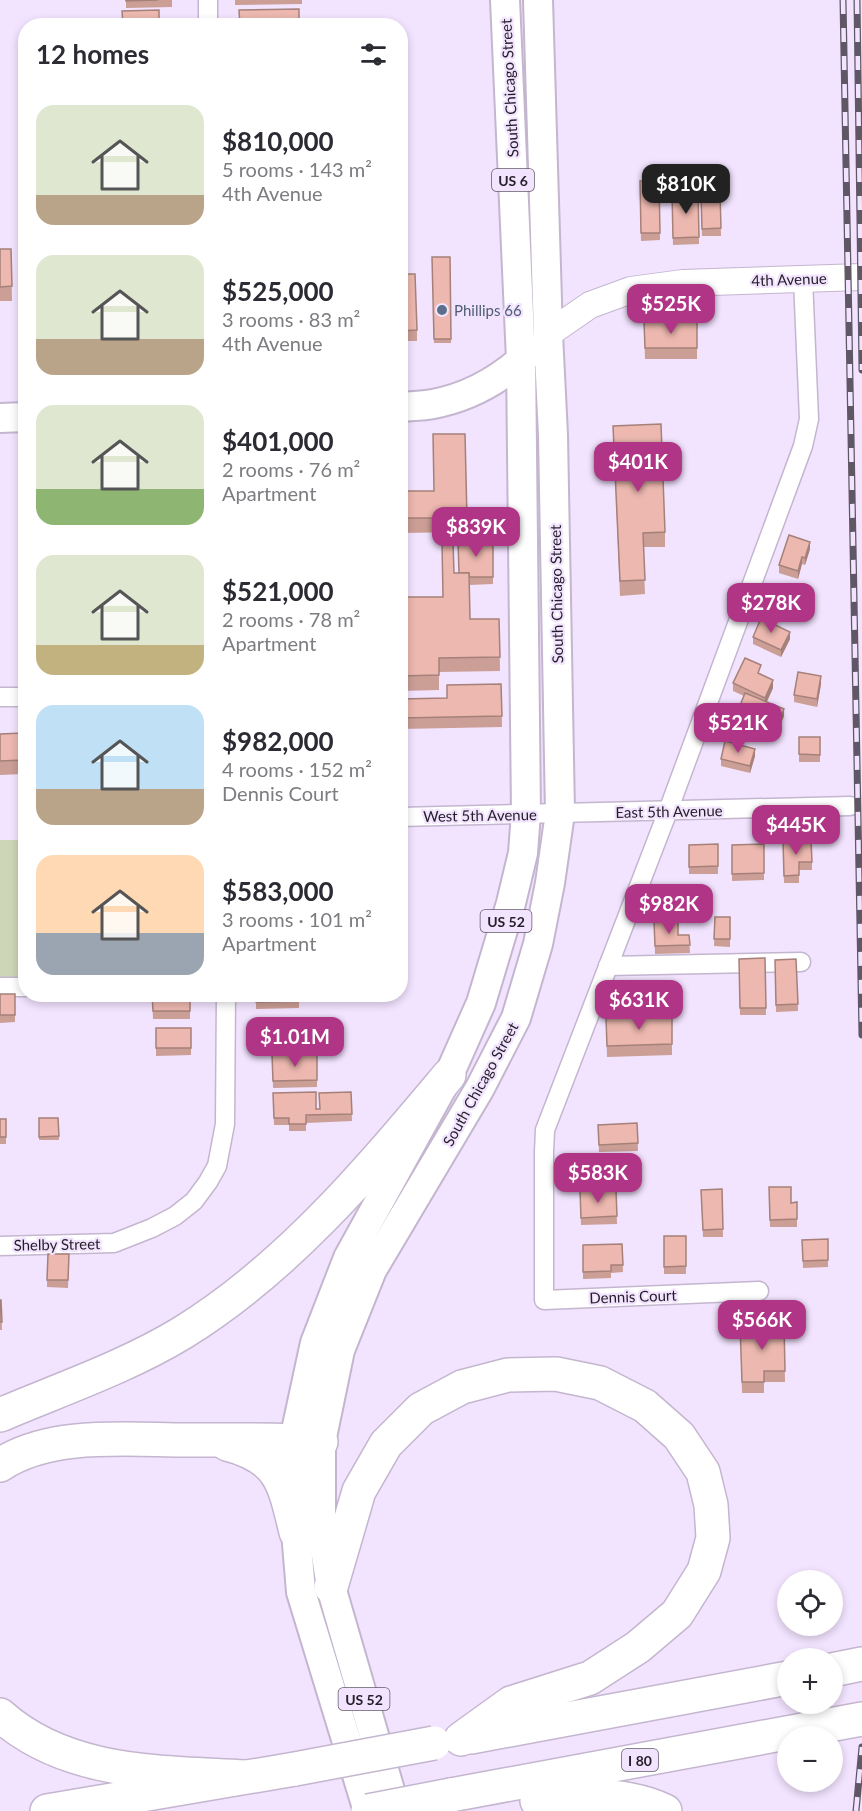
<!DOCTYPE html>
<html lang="en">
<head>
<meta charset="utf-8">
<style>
	:root { --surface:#fff; --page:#f7f7f7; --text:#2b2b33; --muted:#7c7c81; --accent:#b13586 }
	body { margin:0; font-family:Lato,sans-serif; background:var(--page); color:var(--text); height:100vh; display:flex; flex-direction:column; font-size:22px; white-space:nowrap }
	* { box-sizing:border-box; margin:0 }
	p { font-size:20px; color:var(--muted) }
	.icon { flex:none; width:33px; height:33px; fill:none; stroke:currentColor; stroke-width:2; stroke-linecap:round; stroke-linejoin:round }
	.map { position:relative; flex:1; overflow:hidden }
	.drawer { position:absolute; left:18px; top:18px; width:390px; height:984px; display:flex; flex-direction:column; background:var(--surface); border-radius:24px; box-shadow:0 3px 9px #0003 }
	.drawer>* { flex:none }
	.fabs { position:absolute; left:777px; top:1570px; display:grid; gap:12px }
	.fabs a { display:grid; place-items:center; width:66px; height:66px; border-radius:50%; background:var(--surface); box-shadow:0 3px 9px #0003; font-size:30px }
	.price { position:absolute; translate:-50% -51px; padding:0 14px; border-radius:12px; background:var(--accent); color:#fff; font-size:20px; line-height:39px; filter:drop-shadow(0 2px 3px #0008) }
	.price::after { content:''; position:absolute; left:50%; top:36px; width:18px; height:14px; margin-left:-9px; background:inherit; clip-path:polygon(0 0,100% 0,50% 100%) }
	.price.current { background:#222; color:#fff }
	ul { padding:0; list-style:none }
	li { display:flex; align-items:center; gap:18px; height:150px; padding:0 18px }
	li span { display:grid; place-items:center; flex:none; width:168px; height:120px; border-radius:18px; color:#555 }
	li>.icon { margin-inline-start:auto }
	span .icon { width:72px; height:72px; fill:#fffc; stroke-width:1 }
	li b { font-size:26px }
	h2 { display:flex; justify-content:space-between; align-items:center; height:72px; padding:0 18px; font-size:26px }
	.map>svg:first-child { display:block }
</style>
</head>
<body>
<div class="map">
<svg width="862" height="1811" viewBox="0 0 862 1811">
	<rect width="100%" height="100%" fill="#f2e3fe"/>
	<!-- green -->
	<rect fill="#cdd6b7" x="0" y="840" width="25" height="145"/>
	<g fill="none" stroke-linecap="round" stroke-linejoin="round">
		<!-- street casing -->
		<g stroke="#c4b6cf" stroke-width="21">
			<g id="street">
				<polyline points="208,0 208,26"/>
				<polyline points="0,697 26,697"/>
				<polyline points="400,817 850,806"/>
				<polyline points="608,966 801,962"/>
				<polyline points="0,987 26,987"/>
				<polyline points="0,1246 114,1243 152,1228 175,1216 194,1201 208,1182 217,1166 225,1124 226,994"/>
				<polyline points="759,1291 544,1300 544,1152 545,1130 668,811 803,446 809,419 803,279"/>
			</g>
		</g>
		<!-- secondary casing -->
		<g stroke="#c4b6cf" stroke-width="28">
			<polyline id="secondary" points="548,334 590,305 631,290 683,283 862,277"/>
		</g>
		<!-- primary casing -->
		<g stroke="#c4b6cf" stroke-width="32">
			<g id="primary">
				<path d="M400 407C411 406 423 406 433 404 471 397 504 377 531 351"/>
				<polyline points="0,418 26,417"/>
				<polyline points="368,1811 301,1592 296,1532 294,1440 315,1343 348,1258 449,1075 481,1003 511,903 523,853 526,813 521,360 505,0"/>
				<polyline points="396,1811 331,1587 321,1523 321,1442 340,1350 372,1270 480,1088 516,1018 538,944 550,883 560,813 553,435 548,334 538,0"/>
			</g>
		</g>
		<!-- highway casing -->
		<g stroke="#c4b6cf" stroke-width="36">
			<g id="highway">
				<path d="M0 1415C61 1389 126 1367 182 1333 289 1267 369 1170 449 1075"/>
				<path d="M227 1444C281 1458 284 1483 296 1532"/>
				<path d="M0 1465C51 1431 129 1440 188 1440 232 1440 277 1439 321 1442"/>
				<polyline points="331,1587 359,1491 386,1444 421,1409 462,1387 508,1375 556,1374 600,1383 645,1406 679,1436 703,1472 711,1505 713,1538 704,1571 677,1614 638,1647 590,1678 511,1703 461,1739"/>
				<polyline points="832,1670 862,1664"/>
				<path d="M0 1715C67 1775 161 1772 245 1777"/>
				<polyline points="471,1737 788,1678"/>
				<polyline points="451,1795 862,1719"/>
				<path d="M537 1801C579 1794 626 1792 665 1811"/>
				<polyline points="47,1811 295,1769"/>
			</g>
		</g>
		<!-- street -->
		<use href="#street" stroke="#fff" stroke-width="18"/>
		<!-- secondary -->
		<use href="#secondary" stroke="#fff" stroke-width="26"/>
		<!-- primary -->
		<use href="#primary" stroke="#fff" stroke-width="28"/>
		<!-- highway -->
		<use href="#highway" stroke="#fff" stroke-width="33"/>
		<!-- rail casing -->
		<g stroke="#5f5765" stroke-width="7">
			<g id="rail">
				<polyline points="843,0 862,1035"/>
				<polyline points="857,0 862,370"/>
				<polyline points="856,1811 862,1747"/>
			</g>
		</g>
		<!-- rail -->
		<use href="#rail" stroke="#f2e3fe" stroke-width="4.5" stroke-dasharray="14" stroke-linecap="butt"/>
		<!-- highway-bridge casing -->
		<g stroke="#c4b6cf" stroke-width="36" stroke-linecap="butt">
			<g id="highway-bridge">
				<polyline points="295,1769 434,1743"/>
				<polyline points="368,1811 451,1795"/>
			</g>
		</g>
		<!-- highway-bridge -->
		<use href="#highway-bridge" stroke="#fff" stroke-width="33"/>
	</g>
	<!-- wall -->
	<g fill="#cb9e96">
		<polygon points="126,0 172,0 172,7 126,8"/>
		<polygon points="235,0 302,0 302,4 235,5"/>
		<polygon points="640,181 659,181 660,240 641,241"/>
		<polygon points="698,192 699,244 673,245 672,193"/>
		<polygon points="701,194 720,194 721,236 702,236"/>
		<polygon points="0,249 11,249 12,301 0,301"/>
		<polygon points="432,257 450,257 451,343 434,343"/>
		<polygon points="400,274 417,330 417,341 400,341"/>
		<polygon points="644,322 697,322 697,359 645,359"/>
		<polygon points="613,426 665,532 665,547 643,547 645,594 620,596"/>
		<polygon points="400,491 434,491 467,518 467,532 400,533"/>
		<polygon points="493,540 493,584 469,585 470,619 499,619 500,671 439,672 439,690 400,691 400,580 404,597 443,597 454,573 459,573"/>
		<polygon points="810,549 805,565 802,564 798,579 779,573 779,565"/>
		<polygon points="753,637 790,639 781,657 753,644"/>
		<polygon points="761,673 760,674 773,688 767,702 784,716 776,735 737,720 737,713 744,696 733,691 733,683"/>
		<polygon points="501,684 502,727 400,729 400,699 447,698"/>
		<polygon points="821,684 817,707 794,702 794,695"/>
		<polygon points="23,733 23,774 0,775 0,734"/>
		<rect x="799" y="737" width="21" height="25"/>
		<polygon points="755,756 750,773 721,766 721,759"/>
		<polygon points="783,841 812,862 812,870 799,870 799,883 784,883"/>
		<polygon points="718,844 718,874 689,874 689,845"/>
		<polygon points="764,844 764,880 732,881 732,845"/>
		<polygon points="715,917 730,917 730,947 714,946"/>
		<polygon points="654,922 678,935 689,935 690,953 655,954"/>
		<polygon points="765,958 766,1015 740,1015 739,959"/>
		<polygon points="796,959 798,1011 776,1012 775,960"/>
		<polygon points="0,994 15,994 15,1022 0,1023"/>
		<polygon points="152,994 190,994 190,1019 153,1019"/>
		<polygon points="256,994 299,994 299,1008 256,1009"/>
		<polygon points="672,1016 672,1055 607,1057 606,1018"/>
		<polygon points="156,1028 191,1028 191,1055 156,1056"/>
		<polygon points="272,1055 317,1055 317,1087 273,1088"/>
		<polygon points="351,1092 352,1121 306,1123 306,1131 289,1131 289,1125 274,1125 273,1093 316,1109 319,1109"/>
		<polygon points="39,1118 58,1118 59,1140 39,1140"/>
		<rect x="0" y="1119" width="6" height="25"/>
		<polygon points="637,1123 638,1151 599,1152 598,1125"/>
		<polygon points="769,1187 791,1203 797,1202 797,1227 770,1227"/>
		<polygon points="722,1189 723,1237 703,1237 701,1190"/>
		<polygon points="616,1190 617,1224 581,1225 580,1191"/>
		<rect x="664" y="1236" width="22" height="38"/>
		<polygon points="828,1239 828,1267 803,1268 802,1240"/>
		<polygon points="622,1244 623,1272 611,1273 611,1278 583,1279 583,1245"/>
		<polygon points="69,1254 68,1288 47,1287 47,1280"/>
		<polygon points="0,1300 1,1300 2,1330 0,1330"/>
		<polygon points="740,1324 784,1324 785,1382 764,1382 764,1393 742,1393"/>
	</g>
	<!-- shaded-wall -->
	<g fill="#a5817a">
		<polygon points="810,542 810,549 805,565 805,558"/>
		<polygon points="802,557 802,564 798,579 798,571"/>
		<polygon points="790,632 790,639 781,657 781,650"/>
		<polygon points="821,676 821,684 817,707 817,699"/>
		<polygon points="773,680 773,688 765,705 765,698"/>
		<polygon points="784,709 784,716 776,735 776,728"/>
		<polygon points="755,749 755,756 750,773 750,766"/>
	</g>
	<!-- building -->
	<g fill="#ecb8af" stroke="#a5817a" stroke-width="1.5">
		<polygon points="126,0 158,0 126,1"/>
		<polygon points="299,9 299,26 240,26 239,10"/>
		<polygon points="159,10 159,26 123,26 122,11"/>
		<polygon points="640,181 659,181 660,233 641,233"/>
		<polygon points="698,192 699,237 673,238 672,193"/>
		<polygon points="701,194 720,194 721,228 702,229"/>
		<polygon points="0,249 11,249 12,286 0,287"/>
		<polygon points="432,257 450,257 451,339 434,339"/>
		<polygon points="400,274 415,274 417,330 400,331"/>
		<polygon points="644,322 697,322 697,348 645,348"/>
		<polygon points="661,424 665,532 643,533 645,580 620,581 613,426"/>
		<polygon points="433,434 465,434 467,518 400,518 400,491 434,491"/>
		<polygon points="789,535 810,542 805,558 802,557 798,571 779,565"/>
		<polygon points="493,540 493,577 469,577 469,573 459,573 458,541"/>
		<polygon points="442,542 453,542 454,573 469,573 470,619 499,619 500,657 439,658 439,675 400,676 400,580 404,580 404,597 443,597"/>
		<polygon points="761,618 790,632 781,650 753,637"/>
		<polygon points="745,658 761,665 758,673 773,680 765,698 733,683"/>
		<polygon points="798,672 821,676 817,699 794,695"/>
		<polygon points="501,684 502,716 400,718 400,699 447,698 447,685"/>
		<polygon points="745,693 784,709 776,728 737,713"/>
		<polygon points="23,733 23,760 0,761 0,734"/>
		<polygon points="799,737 820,737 820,755 799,754"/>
		<polygon points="725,741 755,749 750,766 721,759"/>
		<polygon points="811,840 812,862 799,862 799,875 784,876 783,841"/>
		<polygon points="718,844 718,866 689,867 689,845"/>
		<polygon points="764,844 764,873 732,874 732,845"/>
		<polygon points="715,917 730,917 730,939 714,939"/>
		<polygon points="678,921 678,935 689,935 690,945 655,946 654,922"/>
		<polygon points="765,958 766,1008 740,1008 739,959"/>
		<polygon points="796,959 798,1004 776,1005 775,960"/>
		<rect x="0" y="994" width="15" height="21"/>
		<polygon points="152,994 190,994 190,1011 153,1011"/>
		<polygon points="256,994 299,994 299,1001 256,1002"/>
		<polygon points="672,1016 672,1044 607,1046 606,1018"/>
		<rect x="156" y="1028" width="35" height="20"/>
		<polygon points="272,1055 317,1055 317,1080 273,1081"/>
		<polygon points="316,1092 316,1109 320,1109 319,1093 351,1092 352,1114 306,1115 306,1124 289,1124 289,1118 274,1118 273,1093"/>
		<polygon points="39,1118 58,1118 59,1136 39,1137"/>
		<rect x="0" y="1119" width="6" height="18"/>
		<polygon points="637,1123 638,1143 599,1145 598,1125"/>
		<polygon points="769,1187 791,1187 791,1203 797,1202 797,1219 770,1220"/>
		<polygon points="722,1189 723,1229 703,1230 701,1190"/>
		<polygon points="616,1190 617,1216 581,1218 580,1191"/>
		<polygon points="664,1236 686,1236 686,1266 664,1267"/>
		<polygon points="828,1239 828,1260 803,1261 802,1240"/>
		<polygon points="622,1244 623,1265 611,1265 611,1271 583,1272 583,1245"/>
		<polygon points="48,1254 69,1254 68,1280 47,1280"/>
		<polygon points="0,1300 1,1300 2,1322 0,1322"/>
		<polygon points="740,1324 784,1324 785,1371 764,1371 764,1382 742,1382"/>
	</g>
	<!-- markers -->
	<circle fill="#5c6f8a" stroke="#f2e3fe" stroke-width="2" cx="442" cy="310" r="6"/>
	<g text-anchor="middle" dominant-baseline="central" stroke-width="4.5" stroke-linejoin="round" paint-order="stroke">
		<!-- shield labels -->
		<g fill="#f2e3fe" stroke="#615968" stroke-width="1.5">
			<rect x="492" y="169" width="42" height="22" rx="4.5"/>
			<rect x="480.5" y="910" width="51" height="22" rx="4.5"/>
			<rect x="338.5" y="1688" width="51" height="22" rx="4.5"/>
			<rect x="622" y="1749" width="36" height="22" rx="4.5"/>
		</g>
		<g font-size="14" font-weight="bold" fill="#231e27">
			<text x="513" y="180">US 6</text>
			<text x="506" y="921">US 52</text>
			<text x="364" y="1699">US 52</text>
			<text x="640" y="1760">I 80</text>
		</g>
		<!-- street labels -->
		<g font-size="15" fill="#231e27" stroke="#f2e3fe">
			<text transform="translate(509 88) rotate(-93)">South Chicago Street</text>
			<text transform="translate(789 279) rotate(-2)">4th Avenue</text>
			<text transform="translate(556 594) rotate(-91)">South Chicago Street</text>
			<text transform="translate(669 811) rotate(-1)">East 5th Avenue</text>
			<text transform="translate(480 815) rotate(-1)">West 5th Avenue</text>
			<text transform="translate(480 1084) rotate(-61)">South Chicago Street</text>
			<text transform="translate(57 1244) rotate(-1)">Shelby Street</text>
			<text transform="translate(633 1296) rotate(-2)">Dennis Court</text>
		</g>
		<!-- service labels -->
		<g font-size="15" fill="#4e5e75" stroke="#f2e3fe" text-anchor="start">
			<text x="454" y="310">Phillips 66</text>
		</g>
	</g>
</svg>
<div class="fabs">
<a><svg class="icon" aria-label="locate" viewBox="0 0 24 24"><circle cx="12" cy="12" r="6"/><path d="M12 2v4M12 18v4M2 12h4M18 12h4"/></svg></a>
<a>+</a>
<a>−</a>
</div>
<b class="price current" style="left:686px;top:215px">$810K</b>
<b class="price" style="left:671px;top:335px">$525K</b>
<b class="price" style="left:638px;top:493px">$401K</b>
<b class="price" style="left:476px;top:558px">$839K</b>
<b class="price" style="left:771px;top:634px">$278K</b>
<b class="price" style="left:738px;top:754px">$521K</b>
<b class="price" style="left:796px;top:856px">$445K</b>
<b class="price" style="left:669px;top:935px">$982K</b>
<b class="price" style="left:639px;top:1031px">$631K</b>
<b class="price" style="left:295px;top:1068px">$1.01M</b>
<b class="price" style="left:598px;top:1204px">$583K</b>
<b class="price" style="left:762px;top:1351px">$566K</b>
<section class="drawer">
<h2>12 homes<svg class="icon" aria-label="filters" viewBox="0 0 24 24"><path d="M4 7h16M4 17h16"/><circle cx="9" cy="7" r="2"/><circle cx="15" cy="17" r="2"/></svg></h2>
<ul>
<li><span style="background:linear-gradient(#dfe7d0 75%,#b9a48a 0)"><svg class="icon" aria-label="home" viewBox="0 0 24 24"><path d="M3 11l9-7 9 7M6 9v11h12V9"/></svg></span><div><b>$810,000</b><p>5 rooms · 143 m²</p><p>4th Avenue</p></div></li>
<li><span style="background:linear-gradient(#dfe7d0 70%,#b9a48a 0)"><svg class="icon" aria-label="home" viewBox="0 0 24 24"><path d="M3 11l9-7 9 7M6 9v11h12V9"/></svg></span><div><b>$525,000</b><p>3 rooms · 83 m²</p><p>4th Avenue</p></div></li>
<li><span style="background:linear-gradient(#dfe7d0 70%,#8fb573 0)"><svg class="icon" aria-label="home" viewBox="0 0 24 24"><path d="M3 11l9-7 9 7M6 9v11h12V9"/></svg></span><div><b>$401,000</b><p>2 rooms · 76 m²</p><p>Apartment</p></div></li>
<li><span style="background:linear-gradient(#dfe7d0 75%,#c2b280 0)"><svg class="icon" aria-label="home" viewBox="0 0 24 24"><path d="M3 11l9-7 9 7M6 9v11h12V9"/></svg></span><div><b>$521,000</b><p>2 rooms · 78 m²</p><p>Apartment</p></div></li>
<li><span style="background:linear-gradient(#bfe0f5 70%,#b9a48a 0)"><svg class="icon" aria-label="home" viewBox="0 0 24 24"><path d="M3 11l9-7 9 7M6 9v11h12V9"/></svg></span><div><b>$982,000</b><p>4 rooms · 152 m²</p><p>Dennis Court</p></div></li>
<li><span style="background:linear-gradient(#ffd9b3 65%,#9aa5b1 0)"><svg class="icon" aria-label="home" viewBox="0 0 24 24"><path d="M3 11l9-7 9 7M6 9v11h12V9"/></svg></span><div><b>$583,000</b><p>3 rooms · 101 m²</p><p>Apartment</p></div></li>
</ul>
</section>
</div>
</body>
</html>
